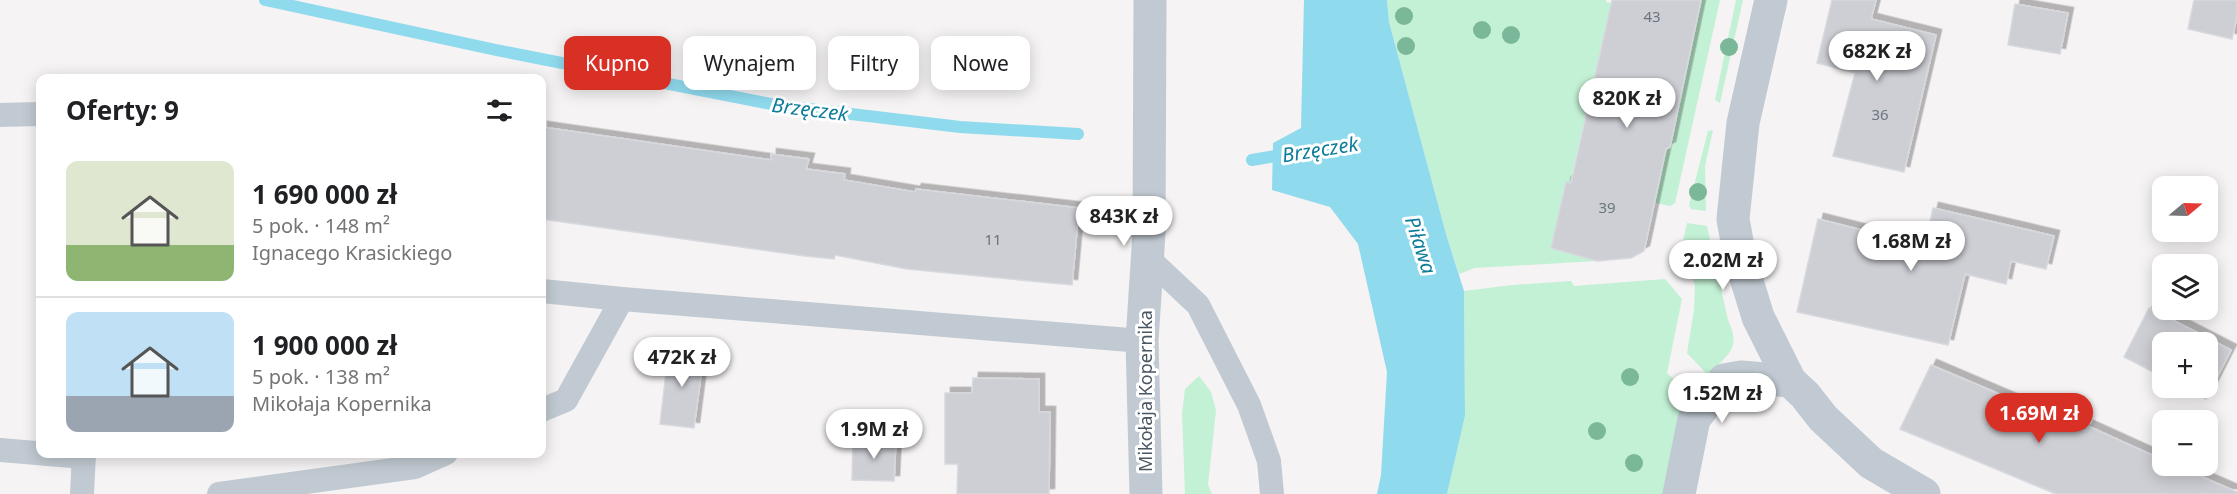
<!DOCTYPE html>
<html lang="pl">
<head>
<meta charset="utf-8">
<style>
	:root { --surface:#fff; --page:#f2f2f2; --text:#202124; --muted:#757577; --line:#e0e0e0; --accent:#d93025 }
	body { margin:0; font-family:"Noto Sans",sans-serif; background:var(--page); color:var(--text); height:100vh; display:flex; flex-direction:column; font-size:22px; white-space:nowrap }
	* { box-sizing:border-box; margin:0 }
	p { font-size:20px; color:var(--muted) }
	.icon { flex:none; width:33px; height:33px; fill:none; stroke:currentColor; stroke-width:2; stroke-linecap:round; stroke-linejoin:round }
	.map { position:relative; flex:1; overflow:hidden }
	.panel { position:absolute; left:36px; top:74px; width:510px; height:384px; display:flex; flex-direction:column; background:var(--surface); border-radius:12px; box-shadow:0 3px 15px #0003 }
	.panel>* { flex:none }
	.banner { position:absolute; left:564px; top:36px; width:570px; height:54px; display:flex; gap:12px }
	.needle { width:39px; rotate:71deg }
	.tools { position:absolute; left:2152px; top:176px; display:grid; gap:12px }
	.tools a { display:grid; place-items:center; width:66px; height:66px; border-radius:12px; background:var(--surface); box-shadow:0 3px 15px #0003; font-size:30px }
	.price { position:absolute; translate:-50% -51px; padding:0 14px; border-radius:21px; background:#fff; color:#222; font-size:20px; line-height:39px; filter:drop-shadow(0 2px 3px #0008) }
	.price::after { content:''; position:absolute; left:50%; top:36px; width:18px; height:14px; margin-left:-9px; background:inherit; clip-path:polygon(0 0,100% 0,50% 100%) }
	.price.active { background:var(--accent); color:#fff }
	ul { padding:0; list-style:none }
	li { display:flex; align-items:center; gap:18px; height:150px; padding:0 30px }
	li+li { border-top:2px solid var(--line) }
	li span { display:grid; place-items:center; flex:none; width:168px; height:120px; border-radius:12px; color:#555 }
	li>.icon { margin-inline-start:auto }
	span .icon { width:72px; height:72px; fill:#fffc; stroke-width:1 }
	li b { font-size:26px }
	h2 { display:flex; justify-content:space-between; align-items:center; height:72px; padding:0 30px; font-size:26px }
	.pill { padding:0 21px; border-radius:12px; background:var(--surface); box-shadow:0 3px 15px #0003; font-size:21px; line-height:54px }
	.pill.active { background:var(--accent); color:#fff }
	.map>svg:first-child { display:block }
</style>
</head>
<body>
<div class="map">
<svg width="2237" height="494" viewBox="0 0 2237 494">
	<defs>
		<filter id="shadow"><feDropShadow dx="5.5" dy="-5.5" stdDeviation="0" flood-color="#0004"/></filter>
	</defs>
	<rect width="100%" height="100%" fill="#f5f3f3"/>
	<!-- green -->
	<g fill="#c3f1d5">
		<polygon points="1387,0 1606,0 1606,2 1611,3 1570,183 1566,182 1553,241 1554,249 1597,261 1475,268 1459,274 1446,234 1389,22"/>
		<polygon points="1701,0 1720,0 1675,203 1670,206 1655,203 1666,149 1670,147"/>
		<polygon points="1736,0 1743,0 1720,103 1715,100"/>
		<polygon points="1713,130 1705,166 1706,211 1691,209 1689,205 1708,131"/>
		<path d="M1687 223 1707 226 1728 320C1742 350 1727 354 1708 375L1687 353 1694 310 1695 286 1683 241Z"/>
		<polygon points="1665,279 1682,299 1667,373 1693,398 1671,494 1447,494 1465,416 1464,291 1512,285 1571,281 1574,286"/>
		<polygon points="1199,376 1211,392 1216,410 1208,485 1212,494 1185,494 1182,413 1185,389"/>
	</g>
	<!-- water -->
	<polygon fill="#90daee" points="1304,0 1387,0 1389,22 1446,234 1464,291 1465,416 1447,494 1377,494 1381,475 1387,372 1358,244 1330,207 1272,190 1273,143 1301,128"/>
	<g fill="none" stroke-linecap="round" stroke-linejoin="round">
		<!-- stream -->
		<g stroke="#90daee" stroke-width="12">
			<polyline points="265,0 496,50 776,105 960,127 1078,134"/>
			<polyline points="1252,160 1287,154"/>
		</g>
	</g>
	<!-- building -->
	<g fill="#cdcfd5" stroke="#d7d9de" stroke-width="1.5" filter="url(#shadow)">
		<polygon points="1612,0 1701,0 1670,147 1666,149 1644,251 1631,258 1597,261 1551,248 1566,182 1571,183"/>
		<polygon points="1832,0 1876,0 1871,19 1936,35 1904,172 1833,156 1855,73 1817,63"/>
		<polygon points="2194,0 2237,0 2237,16 2232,39 2188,29"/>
		<polygon points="2015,4 2068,13 2060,54 2008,45"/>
		<polygon points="542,127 771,160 771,154 809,159 806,169 845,174 844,180 915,192 916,189 1079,208 1072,285 907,269 835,255 834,259 805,256 542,219"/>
		<polygon points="1933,208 2054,236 2046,269 2011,261 2006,284 1965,274 1948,345 1797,312 1818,219 1925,246"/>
		<polygon points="2149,308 2231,350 2206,399 2182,387 2208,387 2208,342 2163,342 2163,377 2124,357"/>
		<polygon points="669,347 704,352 694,428 660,424"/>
		<polygon points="1931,365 2086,431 2088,426 2163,460 2163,465 2175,465 2237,492 2237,494 2056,494 1900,429"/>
		<polygon points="973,378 1039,379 1039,412 1050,412 1049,494 957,494 958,464 945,464 945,393 972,393"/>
		<polygon points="853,440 896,440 894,481 852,480"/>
	</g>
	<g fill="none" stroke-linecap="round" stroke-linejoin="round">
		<!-- service -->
		<g stroke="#c1cad2" stroke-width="24">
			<polyline points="0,115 40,114"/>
			<polyline points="1149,259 1198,305 1249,405 1269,461 1272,494"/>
			<polyline points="542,291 622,299 1142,341"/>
			<polyline points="542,410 566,400 622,299"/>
			<polyline points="0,450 84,457"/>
			<polyline points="82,494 84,453"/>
			<polyline points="219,494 415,467 446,453"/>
		</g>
		<!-- minor -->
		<g stroke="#c1cad2" stroke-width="33">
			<polyline points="1771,0 1743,123 1733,219 1740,258 1758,317 1790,381 1805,395 1823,418 1871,463 1924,494"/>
			<polyline points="1146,494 1142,341 1149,233 1150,0"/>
			<polyline points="1679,494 1694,419 1724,380 1741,377 1790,381"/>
		</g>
	</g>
	<!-- trees -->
	<g fill="#7bb799">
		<circle cx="1404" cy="16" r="9"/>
		<circle cx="1482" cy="30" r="9"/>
		<circle cx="1511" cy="35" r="9"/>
		<circle cx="1406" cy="46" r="9"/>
		<circle cx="1729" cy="47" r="9"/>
		<circle cx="1698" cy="192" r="9"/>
		<circle cx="1630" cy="377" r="9"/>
		<circle cx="1597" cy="431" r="9"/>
		<circle cx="1634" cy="463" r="9"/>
	</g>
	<g text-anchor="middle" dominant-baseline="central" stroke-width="6" stroke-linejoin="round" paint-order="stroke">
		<!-- number labels -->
		<g font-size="15" fill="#6b747e">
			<text x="1652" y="16">43</text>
			<text x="1880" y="114">36</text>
			<text x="1607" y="207">39</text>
			<text x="993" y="239">11</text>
		</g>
		<!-- street labels -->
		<g font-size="18" fill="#4a5661" stroke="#fff">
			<text transform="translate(1145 391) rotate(-90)">Mikołaja Kopernika</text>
		</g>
		<!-- water labels -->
		<g font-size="20" font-style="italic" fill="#0c7c9b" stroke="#fff">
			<text transform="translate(810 109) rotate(7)">Brzęczek</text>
			<text transform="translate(1320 149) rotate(-9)">Brzęczek</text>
			<text transform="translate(1421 245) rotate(72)">Piława</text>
		</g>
	</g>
</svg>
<div class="tools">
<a><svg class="needle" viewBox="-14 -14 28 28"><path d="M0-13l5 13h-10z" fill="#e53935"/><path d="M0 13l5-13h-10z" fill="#757577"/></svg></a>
<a><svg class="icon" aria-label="layers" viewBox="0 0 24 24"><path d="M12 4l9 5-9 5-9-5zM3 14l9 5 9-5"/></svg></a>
<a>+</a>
<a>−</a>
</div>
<b class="price" style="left:1877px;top:82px">682K zł</b>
<b class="price" style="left:1627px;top:129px">820K zł</b>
<b class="price" style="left:1124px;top:247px">843K zł</b>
<b class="price" style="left:1911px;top:272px">1.68M zł</b>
<b class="price" style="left:1723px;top:291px">2.02M zł</b>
<b class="price" style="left:682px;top:388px">472K zł</b>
<b class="price" style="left:1722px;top:424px">1.52M zł</b>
<b class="price active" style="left:2039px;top:444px">1.69M zł</b>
<b class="price" style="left:874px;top:460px">1.9M zł</b>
<div class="banner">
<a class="pill active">Kupno</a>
<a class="pill">Wynajem</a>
<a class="pill">Filtry</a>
<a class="pill">Nowe</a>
</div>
<section class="panel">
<h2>Oferty: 9<svg class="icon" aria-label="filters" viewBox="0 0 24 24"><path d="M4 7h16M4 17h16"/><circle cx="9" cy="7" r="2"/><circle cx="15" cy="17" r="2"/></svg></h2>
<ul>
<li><span style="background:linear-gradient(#dfe7d0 70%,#8fb573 0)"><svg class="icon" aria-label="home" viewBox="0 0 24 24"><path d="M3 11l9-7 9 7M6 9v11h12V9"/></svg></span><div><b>1 690 000 zł</b><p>5 pok. · 148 m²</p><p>Ignacego Krasickiego</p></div></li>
<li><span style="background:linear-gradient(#bfe0f5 70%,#9aa5b1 0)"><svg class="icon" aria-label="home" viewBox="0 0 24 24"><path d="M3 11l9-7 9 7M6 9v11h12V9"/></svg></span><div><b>1 900 000 zł</b><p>5 pok. · 138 m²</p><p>Mikołaja Kopernika</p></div></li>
</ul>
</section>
</div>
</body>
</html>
